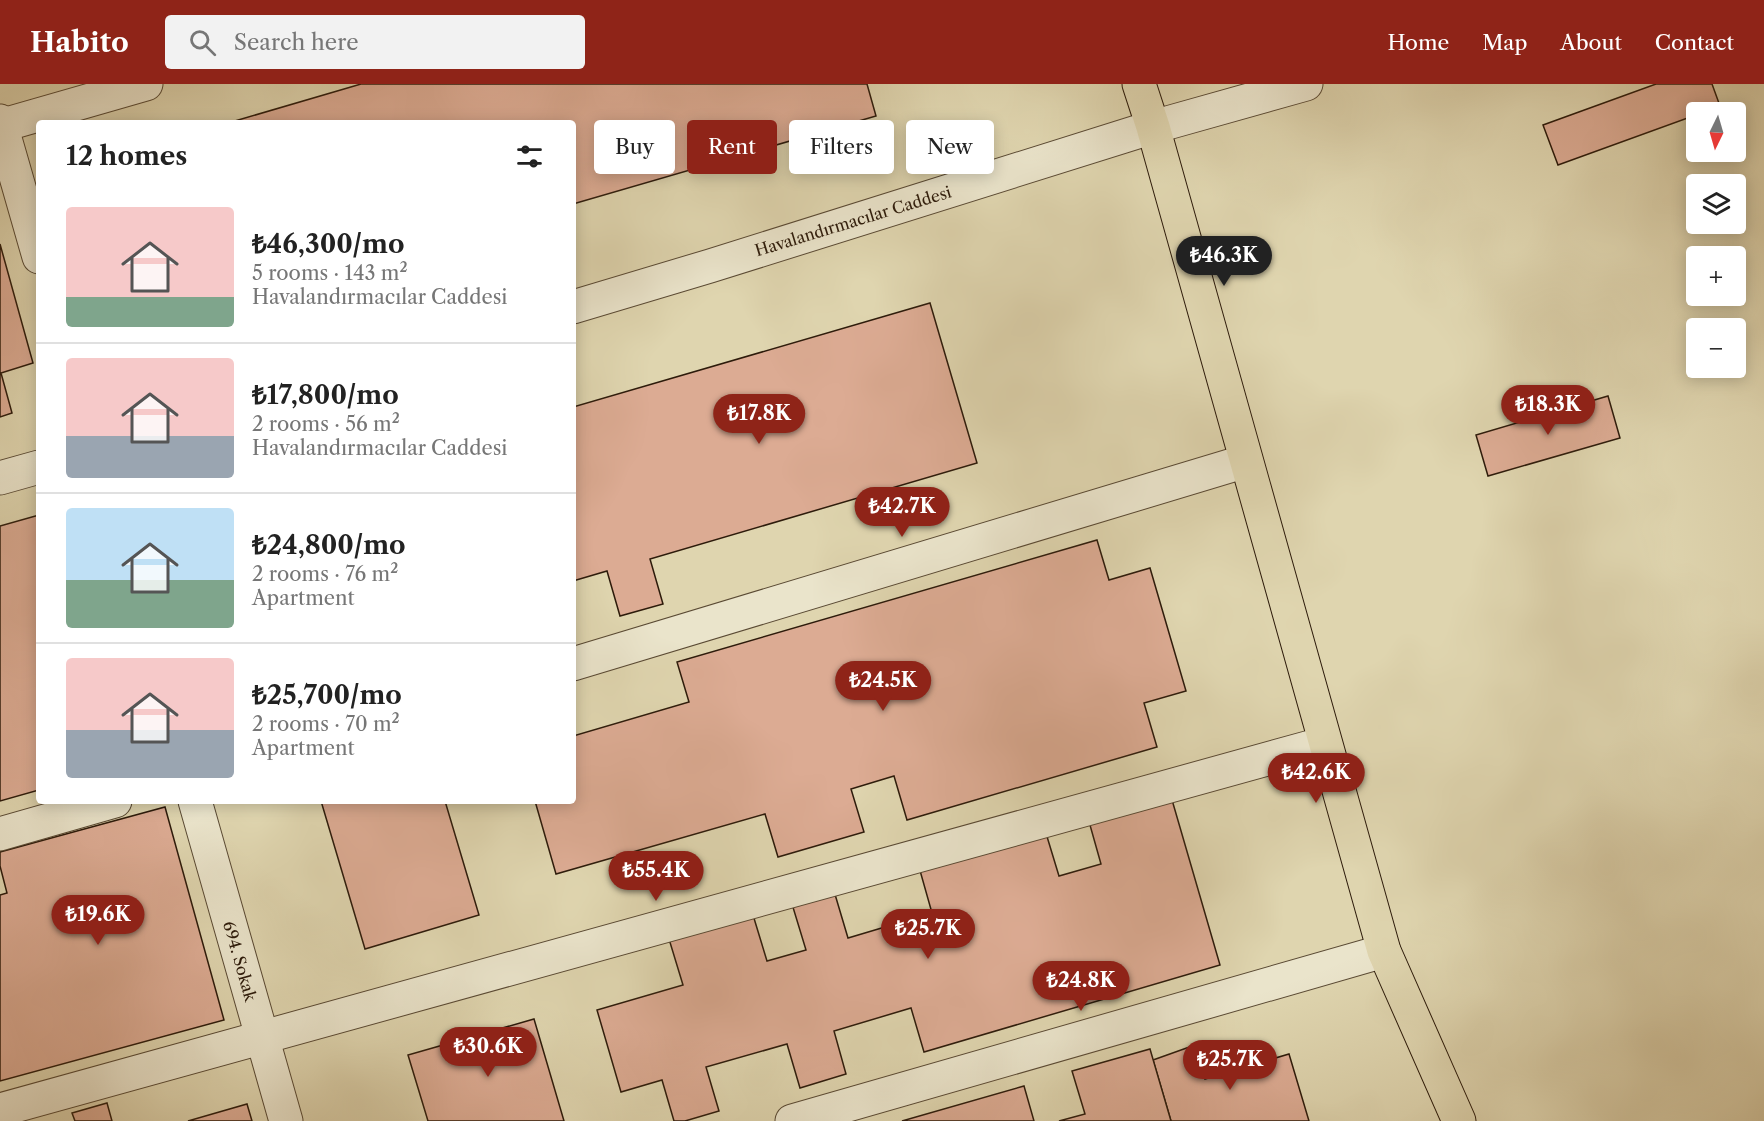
<!DOCTYPE html>
<html lang="en">
<head>
<meta charset="utf-8">
<style>
	:root { --surface:#fff; --page:#f2f2f2; --text:#222; --muted:#767676; --line:#e0e0e0; --accent:#8f2418 }
	body { margin:0; font-family:"Libre Caslon Text",serif; background:var(--page); color:var(--text); height:100vh; display:flex; flex-direction:column; font-size:22px; white-space:nowrap }
	* { box-sizing:border-box; margin:0 }
	p { font-size:20px; color:var(--muted) }
	.icon { flex:none; width:33px; height:33px; fill:none; stroke:currentColor; stroke-width:2; stroke-linecap:round; stroke-linejoin:round }
	.map { position:relative; flex:1; overflow:hidden }
	.details { position:absolute; left:36px; top:36px; width:540px; height:684px; display:flex; flex-direction:column; background:var(--surface); border-radius:6px; box-shadow:0 3px 15px #0003 }
	.details>* { flex:none }
	.hud { position:absolute; left:594px; top:36px; width:570px; height:54px; display:flex; gap:12px }
	.needle { width:39px; rotate:185deg }
	.controls { position:absolute; left:1686px; top:18px; display:grid; gap:12px }
	.controls a { display:grid; place-items:center; width:60px; height:60px; border-radius:6px; background:var(--surface); box-shadow:0 3px 15px #0003; font-size:30px }
	.price { position:absolute; translate:-50% -51px; padding:0 14px; border-radius:21px; background:var(--accent); color:#fff; font-size:20px; line-height:39px; filter:drop-shadow(0 2px 3px #0008) }
	.price::after { content:''; position:absolute; left:50%; top:36px; width:18px; height:14px; margin-left:-9px; background:inherit; clip-path:polygon(0 0,100% 0,50% 100%) }
	.price.selected { background:#222; color:#fff }
	ul { padding:0; list-style:none }
	li { display:flex; align-items:center; gap:18px; height:150px; padding:0 30px }
	li+li { border-top:2px solid var(--line) }
	li span { display:grid; place-items:center; flex:none; width:168px; height:120px; border-radius:6px; color:#555 }
	li>.icon { margin-inline-start:auto }
	span .icon { width:72px; height:72px; fill:#fffc; stroke-width:1 }
	li b { font-size:26px }
	h2 { display:flex; justify-content:space-between; align-items:center; height:72px; padding:0 30px; font-size:26px }
	.tag { padding:0 21px; border-radius:6px; background:var(--surface); box-shadow:0 3px 15px #0003; font-size:21px; line-height:54px }
	.tag.selected { background:var(--accent); color:#fff }
	header { display:flex; align-items:center; gap:36px; box-sizing:border-box; height:84px; padding:0 30px; background:var(--accent); color:#fff }
	header strong { font-size:28px }
	nav { display:flex; gap:33px; margin-inline-start:auto; font-size:21px }
	.search { width:420px; height:54px; background:var(--page); display:flex; align-items:center; gap:15px; box-sizing:border-box; padding:0 21px; border-radius:6px; color:var(--muted); font-size:22px }
	.map>svg:first-child { display:block }
</style>
</head>
<body>
<header>
<strong>Habito</strong>
<div class="search"><svg class="icon" aria-label="search" viewBox="0 0 24 24"><circle cx="10" cy="10" r="6"/><path d="M15 15l6 6"/></svg>Search here</div>
<nav><a>Home</a><a>Map</a><a>About</a><a>Contact</a></nav>
</header>
<div class="map">
<svg width="1764" height="1037" viewBox="0 0 1764 1037">
	<rect width="100%" height="100%" fill="#dfd5af"/>
	<filter id="stains"><feTurbulence type="fractalNoise" baseFrequency=".00333" numOctaves="4"/><feColorMatrix values="0 0 0 0 .2 0 0 0 0 .09 0 0 0 0 .02 0 0 0 .5 -.17"/></filter>
	<radialGradient id="worn" r=".72"><stop offset=".6" stop-color="#630" stop-opacity="0"/><stop offset="1" stop-color="#630" stop-opacity=".3"/></radialGradient>
	<!-- building -->
	<g fill="#dcab93" stroke="#2d1b0b" stroke-width="1.5">
		<polygon points="361,0 867,0 876,32 573,120 573,39 228,39"/>
		<polygon points="1656,0 1712,0 1720,22 1703,28 1696,28 1696,31 1558,81 1543,41"/>
		<polygon points="0,160 33,279 1,289 12,329 0,333"/>
		<polygon points="930,219 977,379 650,475 663,520 620,532 607,487 573,497 573,323"/>
		<polygon points="1608,312 1620,354 1488,392 1476,351"/>
		<polygon points="39,431 39,706 0,717 0,442"/>
		<polygon points="1097,456 1109,496 1150,484 1186,607 1144,619 1157,663 907,736 894,692 851,705 864,748 778,773 765,730 556,790 535,717 573,717 573,652 689,618 677,578"/>
		<polygon points="1170,709 1220,881 924,968 911,924 834,947 846,990 800,1004 787,960 706,983 719,1027 685,1037 674,1037 662,996 621,1008 597,926 683,901 669,855 753,831 767,877 806,866 792,820 834,807 848,854 932,829 919,783 1045,746 1059,792 1101,780 1088,734"/>
		<polygon points="321,717 445,717 479,831 365,865"/>
		<polygon points="165,723 224,936 0,997 0,811 7,809 0,782 0,768"/>
		<polygon points="534,935 564,1037 428,1037 408,971"/>
		<polygon points="1195,961 1205,995 1289,970 1309,1037 1171,1037 1153,976"/>
		<polygon points="1150,965 1171,1037 1059,1037 1085,1030 1072,987"/>
		<polygon points="1024,1002 1034,1037 902,1037"/>
		<polygon points="107,1019 112,1037 75,1037 72,1029"/>
		<polygon points="247,1020 252,1037 188,1037"/>
	</g>
	<g fill="none" stroke-linecap="round" stroke-linejoin="round">
		<!-- minor casing -->
		<g stroke="#5a4a34" stroke-width="35">
			<g id="minor">
				<polyline points="0,37 39,173"/>
				<polyline points="0,42 146,0"/>
				<polyline points="573,223 710,182 1153,43 1306,0"/>
				<polyline points="0,394 39,383"/>
				<polyline points="573,580 1246,377"/>
				<polyline points="195,717 286,1037"/>
				<polyline points="0,750 115,717"/>
				<polyline points="0,1026 1325,659"/>
				<polyline points="792,1037 1384,867"/>
			</g>
		</g>
		<!-- major casing -->
		<g stroke="#2d1b0b" stroke-width="35">
			<polyline id="major" points="1139,0 1153,43 1384,867 1459,1037"/>
		</g>
		<!-- minor -->
		<use href="#minor" stroke="#eae4cb" stroke-width="33"/>
		<!-- major -->
		<use href="#major" stroke="#dfd5af" stroke-width="33"/>
	</g>
	<g text-anchor="middle" dominant-baseline="central" stroke-width="6" stroke-linejoin="round" paint-order="stroke">
		<!-- street labels -->
		<g font-size="16" fill="#2d1b0b" stroke="#eae4cb">
			<text transform="translate(853 137) rotate(-17)">Havalandırmacılar Caddesi</text>
			<text transform="translate(240 877) rotate(74)">694. Sokak</text>
		</g>
	</g>
	<rect width="100%" height="100%" filter="url(#stains)"/>
	<rect width="100%" height="100%" fill="url(#worn)"/>
</svg>
<div class="controls">
<a><svg class="needle" viewBox="-14 -14 28 28"><path d="M0-13l5 13h-10z" fill="#e53935"/><path d="M0 13l5-13h-10z" fill="#767676"/></svg></a>
<a><svg class="icon" aria-label="layers" viewBox="0 0 24 24"><path d="M12 4l9 5-9 5-9-5zM3 14l9 5 9-5"/></svg></a>
<a>+</a>
<a>−</a>
</div>
<b class="price selected" style="left:1224px;top:203px">₺46.3K</b>
<b class="price" style="left:1548px;top:352px">₺18.3K</b>
<b class="price" style="left:759px;top:361px">₺17.8K</b>
<b class="price" style="left:902px;top:454px">₺42.7K</b>
<b class="price" style="left:883px;top:628px">₺24.5K</b>
<b class="price" style="left:1316px;top:720px">₺42.6K</b>
<b class="price" style="left:656px;top:818px">₺55.4K</b>
<b class="price" style="left:98px;top:862px">₺19.6K</b>
<b class="price" style="left:928px;top:876px">₺25.7K</b>
<b class="price" style="left:1081px;top:928px">₺24.8K</b>
<b class="price" style="left:488px;top:994px">₺30.6K</b>
<b class="price" style="left:1230px;top:1007px">₺25.7K</b>
<div class="hud">
<a class="tag">Buy</a>
<a class="tag selected">Rent</a>
<a class="tag">Filters</a>
<a class="tag">New</a>
</div>
<section class="details">
<h2>12 homes<svg class="icon" aria-label="filters" viewBox="0 0 24 24"><path d="M4 7h16M4 17h16"/><circle cx="9" cy="7" r="2"/><circle cx="15" cy="17" r="2"/></svg></h2>
<ul>
<li><span style="background:linear-gradient(#f6c9c9 75%,#7fa58c 0)"><svg class="icon" aria-label="home" viewBox="0 0 24 24"><path d="M3 11l9-7 9 7M6 9v11h12V9"/></svg></span><div><b>₺46,300/mo</b><p>5 rooms · 143 m²</p><p>Havalandırmacılar Caddesi</p></div></li>
<li><span style="background:linear-gradient(#f6c9c9 65%,#9aa5b1 0)"><svg class="icon" aria-label="home" viewBox="0 0 24 24"><path d="M3 11l9-7 9 7M6 9v11h12V9"/></svg></span><div><b>₺17,800/mo</b><p>2 rooms · 56 m²</p><p>Havalandırmacılar Caddesi</p></div></li>
<li><span style="background:linear-gradient(#bfe0f5 60%,#7fa58c 0)"><svg class="icon" aria-label="home" viewBox="0 0 24 24"><path d="M3 11l9-7 9 7M6 9v11h12V9"/></svg></span><div><b>₺24,800/mo</b><p>2 rooms · 76 m²</p><p>Apartment</p></div></li>
<li><span style="background:linear-gradient(#f6c9c9 60%,#9aa5b1 0)"><svg class="icon" aria-label="home" viewBox="0 0 24 24"><path d="M3 11l9-7 9 7M6 9v11h12V9"/></svg></span><div><b>₺25,700/mo</b><p>2 rooms · 70 m²</p><p>Apartment</p></div></li>
</ul>
</section>
</div>
</body>
</html>
